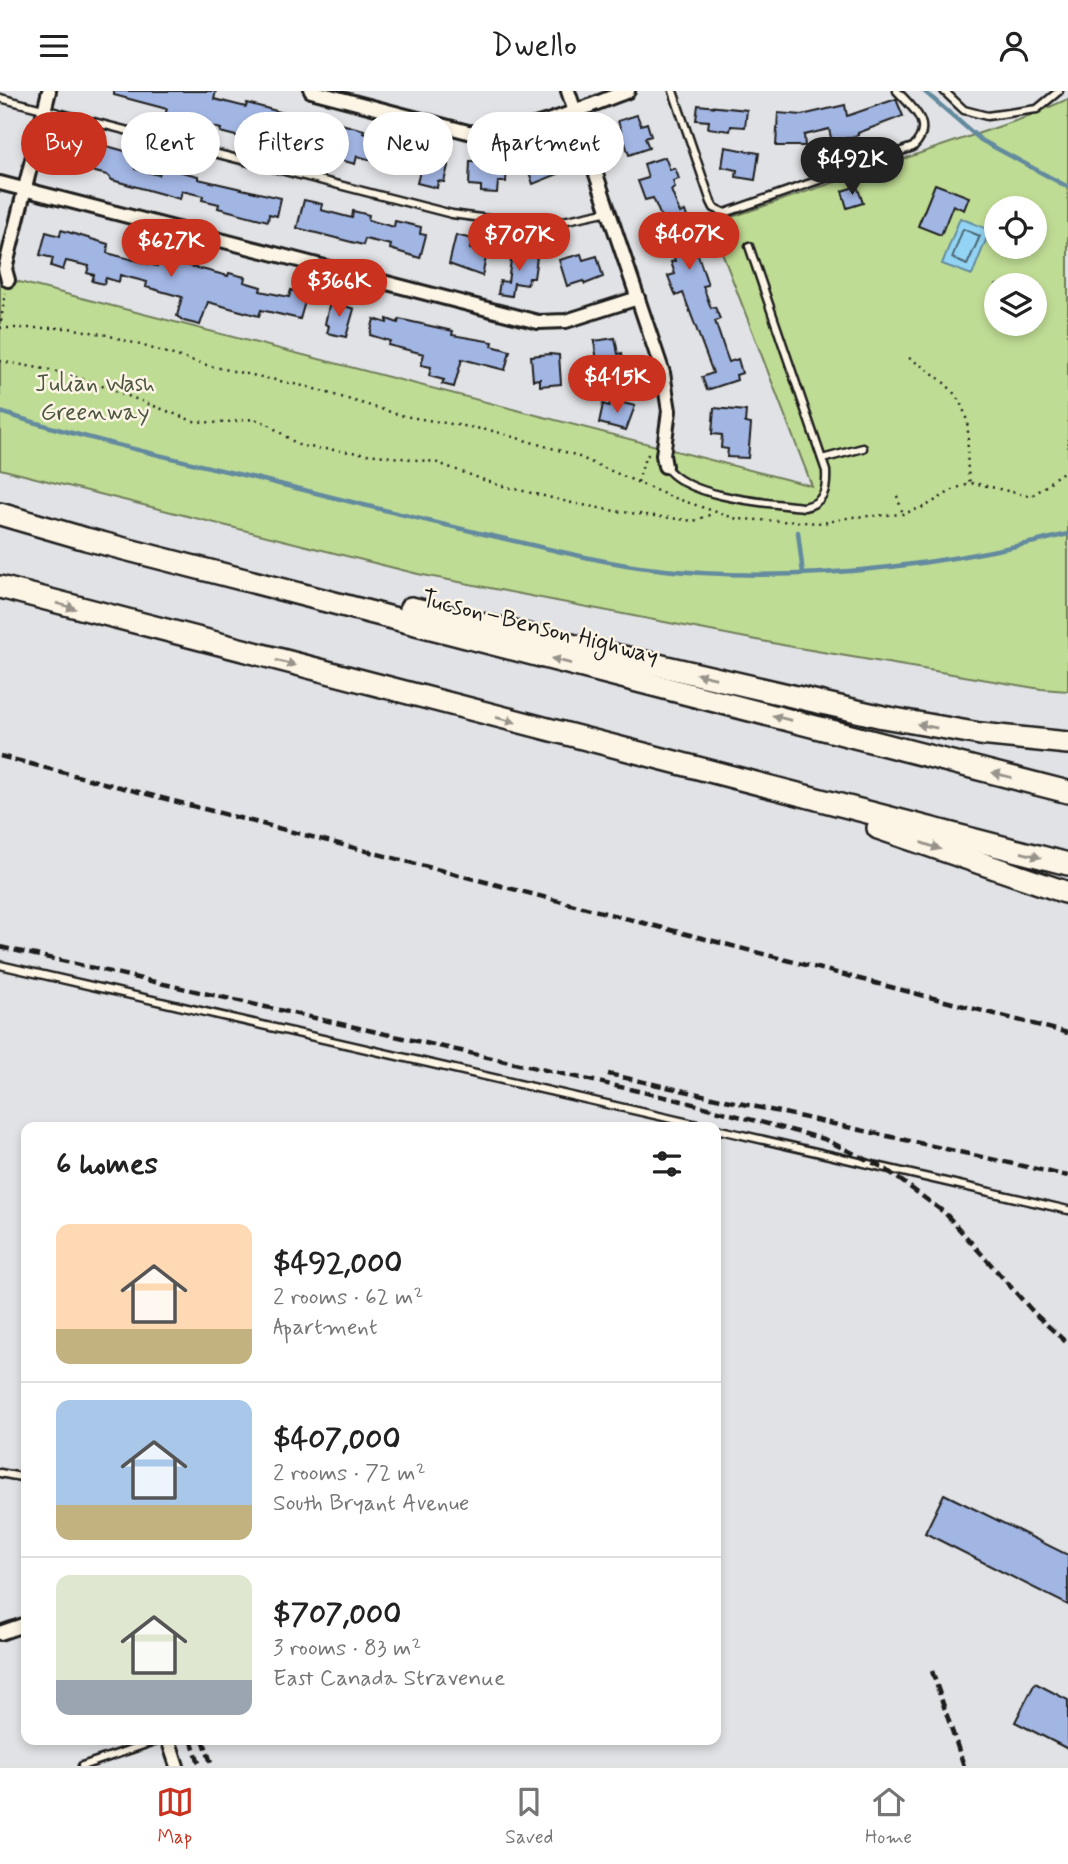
<!DOCTYPE html>
<html lang="en">
<head>
<meta charset="utf-8">
<style>
	:root { --surface:#fff; --page:#f2f2f2; --text:#222; --muted:#767676; --line:#e0e0e0; --accent:#c8321e }
	body { margin:0; font-family:Mynerve,sans-serif; background:var(--page); color:var(--text); height:100vh; display:flex; flex-direction:column; font-size:26px; white-space:nowrap }
	* { box-sizing:border-box; margin:0 }
	p { font-size:23px; color:var(--muted) }
	.icon { flex:none; width:38px; height:38px; fill:none; stroke:currentColor; stroke-width:2; stroke-linecap:round; stroke-linejoin:round }
	.map { position:relative; flex:1; overflow:hidden }
	.sheet { position:absolute; left:21px; top:1031px; width:700px; height:623px; display:flex; flex-direction:column; background:var(--surface); border-radius:14px; box-shadow:0 4px 10px #0003 }
	.sheet>* { flex:none }
	.banner { position:absolute; left:21px; top:21px; width:700px; height:63px; display:flex; gap:14px }
	.fabs { position:absolute; left:984px; top:105px; display:grid; gap:14px }
	.fabs a { display:grid; place-items:center; width:63px; height:63px; border-radius:50%; background:var(--surface); box-shadow:0 4px 10px #0003; font-size:35px }
	.price { position:absolute; translate:-50% -60px; padding:0 16px; border-radius:24px; background:var(--accent); color:#fff; font-size:23px; line-height:46px; filter:drop-shadow(0 2px 4px #0008) }
	.price::after { content:''; position:absolute; left:50%; top:42px; width:21px; height:16px; margin-left:-10px; background:inherit; clip-path:polygon(0 0,100% 0,50% 100%) }
	.price.on { background:#222; color:#fff }
	ul { padding:0; list-style:none }
	li { display:flex; align-items:center; gap:21px; height:175px; padding:0 35px }
	li+li { border-top:2px solid var(--line) }
	li span { display:grid; place-items:center; flex:none; width:196px; height:140px; border-radius:14px; color:#555 }
	li>.icon { margin-inline-start:auto }
	span .icon { width:84px; height:84px; fill:#fffc; stroke-width:1 }
	li b { font-size:30px }
	h2 { display:flex; justify-content:space-between; align-items:center; height:84px; padding:0 35px; font-size:30px }
	.pill { padding:0 24px; border-radius:32px; background:var(--surface); box-shadow:0 4px 10px #0003; font-size:24px; line-height:63px }
	.pill.on { background:var(--accent); color:#fff }
	header { display:flex; justify-content:space-between; align-items:center; height:91px; padding:0 35px; background:var(--surface); font-size:32px; font-weight:600 }
	.menu { display:flex; justify-content:space-around; align-items:center; height:98px; border-top:2px solid var(--line); background:var(--surface); font-size:19px; color:var(--muted) }
	.menu a { display:grid; justify-items:center; gap:4px }
	.menu .on { color:var(--accent) }
	.map>svg:first-child { display:block }
</style>
</head>
<body>
<header><svg class="icon" aria-label="menu" viewBox="0 0 24 24"><path d="M4 6h16M4 12h16M4 18h16"/></svg>Dwello<svg class="icon" aria-label="person" viewBox="0 0 24 24"><circle cx="12" cy="8" r="4"/><path d="M4 21q1-7 8-7t8 7"/></svg></header>
<div class="map">
<svg width="1068" height="1675" viewBox="0 0 1068 1675">
	<rect width="100%" height="100%" fill="#e1e2e5"/>
	<filter id="ink" filterUnits="userSpaceOnUse"><feTurbulence type="fractalNoise" baseFrequency=".0143" numOctaves="2"/><feDisplacementMap in="SourceGraphic" scale="14" xChannelSelector="R" yChannelSelector="G"/><feConvolveMatrix kernelMatrix="1 2 1 2 8 2 1 2 1" color-interpolation-filters="sRGB"/></filter>
	<g filter="url(#ink)">
		<!-- green -->
		<path fill="#bfdc94" stroke="#6e7c58" stroke-width="2" fill-rule="evenodd" d="M1068 8V600L1041 598 793 556 418 483 0 378V186L812 395 711 133 1024 27ZM996 117H1034V156H996ZM996 194H1034V233H996Z"/>
		<!-- water -->
		<polygon fill="#93d4f4" stroke="#638a9e" stroke-width="2" points="960,127 990,139 972,184 942,173"/>
		<g fill="none" stroke-linecap="round" stroke-linejoin="round">
			<!-- shore -->
			<polygon stroke="#4c6672" stroke-width="2" points="963,138 980,145 967,174 952,167"/>
			<!-- stream -->
			<g stroke="#638a9e" stroke-width="4.5">
				<polyline points="924,0 981,49 1068,96"/>
				<path d="M0 321C101 353 205 374 308 400 375 417 443 434 510 449 553 459 596 470 639 476 783 495 928 478 1068 443"/>
				<polyline points="798,441 803,483"/>
			</g>
		</g>
		<!-- building -->
		<g fill="#a2b6e4" stroke="#1c1c1c" stroke-width="2">
			<polygon points="114,0 216,0 214,8 246,16 247,12 317,31 318,27 364,39 363,42 386,48 384,53 402,57 397,76 357,65 355,73 326,65 327,59 301,53 299,61 220,41 221,38 165,24 167,18 114,4"/>
			<polygon points="896,8 903,25 858,42 858,44 832,51 829,38 804,44 805,55 776,55 778,22 802,24 845,14 847,25"/>
			<polygon points="698,14 747,19 745,36 731,35 730,40 708,37 709,30 696,29"/>
			<polygon points="637,24 641,34 647,32 651,45 645,47 649,57 629,64 618,30"/>
			<polygon points="85,49 132,62 130,69 137,70 135,78 159,84 161,76 198,85 198,88 281,107 277,125 269,123 268,130 218,117 219,113 202,109 203,105 182,100 180,108 112,89 107,84 76,76 75,80 58,76 63,53 82,58"/>
			<polygon points="559,55 568,79 533,93 525,69"/>
			<polygon points="725,56 759,62 755,89 736,86 737,79 722,76"/>
			<polygon points="425,60 450,67 444,91 438,90 437,97 417,92"/>
			<polygon points="665,66 670,79 675,77 679,88 673,90 675,97 671,99 680,122 685,120 689,132 683,134 693,163 697,161 708,194 703,195 711,217 715,216 720,228 715,230 725,260 729,271 738,268 742,282 736,284 737,289 707,299 702,286 713,282 683,202 676,205 668,185 675,183 671,171 675,170 662,128 653,107 645,109 638,90 648,87 644,73"/>
			<polygon points="470,70 507,72 506,91 498,91 497,102 481,101 481,95 469,94"/>
			<polygon points="935,93 969,106 964,119 953,114 941,144 918,135"/>
			<polygon points="857,95 863,112 847,117 842,100"/>
			<polygon points="304,109 322,113 321,119 352,127 353,120 369,124 368,129 394,136 395,130 421,136 420,143 426,144 420,167 390,158 391,154 365,148 363,154 297,137"/>
			<polygon points="61,139 108,153 107,162 157,175 161,162 176,166 175,171 228,185 229,182 245,186 244,191 261,196 260,200 289,206 291,199 307,204 300,228 261,219 259,225 208,211 200,234 184,230 177,225 182,206 146,196 147,191 120,184 119,191 106,187 104,193 92,190 94,184 87,182 89,175 66,170 63,179 51,175 53,167 40,164 46,141 60,145"/>
			<polygon points="456,144 472,148 470,158 487,162 482,185 449,173"/>
			<polygon points="512,162 537,166 534,187 529,187 527,194 514,192 512,205 498,203 500,190 508,191"/>
			<polygon points="581,163 583,169 597,165 603,186 585,193 583,190 567,195 559,169"/>
			<polygon points="330,210 354,218 346,246 327,242 329,235 325,233"/>
			<polygon points="374,228 387,232 387,228 398,232 399,228 453,240 452,244 493,251 492,255 510,260 505,279 462,268 454,296 442,293 444,289 429,285 431,276 421,274 424,263 388,254 390,250 370,244"/>
			<polygon points="615,247 618,263 622,262 624,280 599,284 594,250"/>
			<polygon points="550,263 559,264 561,293 540,295 540,288 533,289 531,265"/>
			<polygon points="611,309 635,315 626,339 599,332 603,313 609,315"/>
			<polygon points="714,317 746,320 745,332 751,333 748,367 727,366 728,358 721,357 722,344 712,343"/>
			<polygon points="944,1403 1068,1464 1068,1514 925,1442"/>
			<polygon points="1035,1592 1068,1609 1068,1658 1015,1631"/>
		</g>
		<g fill="none" stroke-linecap="round" stroke-linejoin="round">
			<!-- service casing -->
			<g stroke="#1c1c1c" stroke-width="11">
				<g id="service">
					<path d="M673 0 711 111 714 117 725 122 913 56C935 34 913 17 897 0"/>
					<polyline points="944,0 964,19 987,25 1037,18 1059,0"/>
					<polyline points="0,7 452,123 540,135 609,120"/>
					<polyline points="822,368 863,357"/>
					<path d="M665 375C687 407 766 412 804 416 824 412 827 399 826 380L749 155"/>
					<polyline points="0,874 707,1036"/>
					<polyline points="716,1038 1068,1119"/>
					<polyline points="0,1382 26,1387"/>
					<polyline points="82,1675 161,1648"/>
				</g>
			</g>
			<!-- minor casing -->
			<g stroke="#1c1c1c" stroke-width="18">
				<g id="minor">
					<path d="M311 0 468 41C519 48 581 17 628 0"/>
					<polyline points="568,0 663,282 669,320 663,364 665,375"/>
					<polyline points="0,92 538,231 566,230 638,207"/>
					<polyline points="8,189 5,178 49,0"/>
					<polyline points="0,1542 26,1533"/>
					<polyline points="168,1648 177,1675"/>
				</g>
			</g>
			<!-- motorway casing -->
			<g stroke="#1c1c1c" stroke-width="26">
				<g id="motorway">
					<polyline points="0,423 86,448 1068,701"/>
					<polyline points="0,496 1068,773"/>
					<polyline points="411,517 883,626 980,643 1068,652"/>
					<polyline points="878,737 1068,802"/>
				</g>
			</g>
			<!-- path -->
			<g stroke="#1c1c1c" stroke-width="2.5" stroke-dasharray="2 5" stroke-linecap="butt">
				<path d="M0 237H69L107 244 210 275 308 296 404 325 493 340 572 363 669 405 737 428 823 432 852 426 903 423 926 415 956 397 974 392 1029 405C1045 400 1052 385 1068 379"/>
				<polyline points="0,237 5,202"/>
				<path d="M909 267C938 285 967 303 968 342 968 359 966 374 970 392"/>
				<polyline points="0,270 50,279 89,290 193,330 218,332 254,328 266,332 300,355 435,371 495,393 572,412 615,420 694,430 714,422"/>
				<polyline points="638,391 644,370 649,362"/>
				<polyline points="897,405 903,423"/>
			</g>
			<!-- service -->
			<use href="#service" stroke="#fcf5e5" stroke-width="6"/>
			<!-- minor -->
			<use href="#minor" stroke="#fcf5e5" stroke-width="12"/>
			<!-- motorway -->
			<use href="#motorway" stroke="#fcf5e5" stroke-width="21"/>
			<!-- rail -->
			<g stroke="#1c1c1c" stroke-width="4.5" stroke-dasharray="10 5" stroke-linecap="butt">
				<polyline points="0,665 1068,942"/>
				<polyline points="0,856 678,1009 824,1048 884,1077 945,1122 1035,1223 1068,1253"/>
				<polyline points="608,983 1068,1085"/>
				<polyline points="932,1580 964,1675"/>
				<polyline points="191,1648 200,1675"/>
				<polyline points="203,1648 212,1675"/>
			</g>
		</g>
		<!-- one-way arrows -->
		<defs><path id="oneway-solid" d="M-6-.8H1V-3.2L6.5 0L1 3.2V.8H-6Z" transform="scale(1.75)"/></defs>
		<g fill="#97938b">
			<use href="#oneway-solid" transform="translate(66 515) rotate(16)"/>
			<use href="#oneway-solid" transform="translate(561 570) rotate(-166)"/>
			<use href="#oneway-solid" transform="translate(286 572) rotate(14)"/>
			<use href="#oneway-solid" transform="translate(706 585) rotate(-167)"/>
			<use href="#oneway-solid" transform="translate(782 627) rotate(-165)"/>
			<use href="#oneway-solid" transform="translate(506 629) rotate(15)"/>
			<use href="#oneway-solid" transform="translate(927 635) rotate(-169)"/>
			<use href="#oneway-solid" transform="translate(1002 684) rotate(-166)"/>
			<use href="#oneway-solid" transform="translate(931 755) rotate(19)"/>
			<use href="#oneway-solid" transform="translate(1031 764) rotate(15)"/>
		</g>
	</g>
	<g text-anchor="middle" dominant-baseline="central" stroke-width="5" stroke-linejoin="round" paint-order="stroke">
		<!-- park labels -->
		<g font-size="24" fill="#4d5640" stroke="#fcf5e5">
			<text x="95" y="293">Julian Wash<tspan x="95" dy="28">Greenway</tspan></text>
		</g>
		<!-- street labels -->
		<g font-size="24" fill="#1c1c1c" stroke="#fcf5e5">
			<text transform="translate(540 537) rotate(14)">Tucson–Benson Highway</text>
		</g>
	</g>
</svg>
<div class="fabs">
<a><svg class="icon" aria-label="locate" viewBox="0 0 24 24"><circle cx="12" cy="12" r="6"/><path d="M12 2v4M12 18v4M2 12h4M18 12h4"/></svg></a>
<a><svg class="icon" aria-label="layers" viewBox="0 0 24 24"><path d="M12 4l9 5-9 5-9-5zM3 14l9 5 9-5"/></svg></a>
</div>
<b class="price on" style="left:852px;top:106px">$492K</b>
<b class="price" style="left:689px;top:181px">$407K</b>
<b class="price" style="left:519px;top:182px">$707K</b>
<b class="price" style="left:171px;top:188px">$627K</b>
<b class="price" style="left:339px;top:228px">$366K</b>
<b class="price" style="left:617px;top:324px">$415K</b>
<div class="banner">
<a class="pill on">Buy</a>
<a class="pill">Rent</a>
<a class="pill">Filters</a>
<a class="pill">New</a>
<a class="pill">Apartment</a>
</div>
<section class="sheet">
<h2>6 homes<svg class="icon" aria-label="filters" viewBox="0 0 24 24"><path d="M4 7h16M4 17h16"/><circle cx="9" cy="7" r="2"/><circle cx="15" cy="17" r="2"/></svg></h2>
<ul>
<li><span style="background:linear-gradient(#ffd9b3 75%,#c2b280 0)"><svg class="icon" aria-label="home" viewBox="0 0 24 24"><path d="M3 11l9-7 9 7M6 9v11h12V9"/></svg></span><div><b>$492,000</b><p>2 rooms · 62 m²</p><p>Apartment</p></div></li>
<li><span style="background:linear-gradient(#a9c7e8 75%,#c2b280 0)"><svg class="icon" aria-label="home" viewBox="0 0 24 24"><path d="M3 11l9-7 9 7M6 9v11h12V9"/></svg></span><div><b>$407,000</b><p>2 rooms · 72 m²</p><p>South Bryant Avenue</p></div></li>
<li><span style="background:linear-gradient(#dfe7d0 75%,#9aa5b1 0)"><svg class="icon" aria-label="home" viewBox="0 0 24 24"><path d="M3 11l9-7 9 7M6 9v11h12V9"/></svg></span><div><b>$707,000</b><p>3 rooms · 83 m²</p><p>East Canada Stravenue</p></div></li>
</ul>
</section>
</div>
<nav class="menu">
<a class="on"><svg class="icon" aria-label="map" viewBox="0 0 24 24"><path d="M3 6l6-2 6 2 6-2v14l-6 2-6-2-6 2zM9 4v14M15 6v14"/></svg>Map</a>
<a><svg class="icon" aria-label="saved" viewBox="0 0 24 24"><path d="M7 4h10v16l-5-4-5 4z"/></svg>Saved</a>
<a><svg class="icon" aria-label="home" viewBox="0 0 24 24"><path d="M3 11l9-7 9 7M6 9v11h12V9"/></svg>Home</a>
</nav>
</body>
</html>
